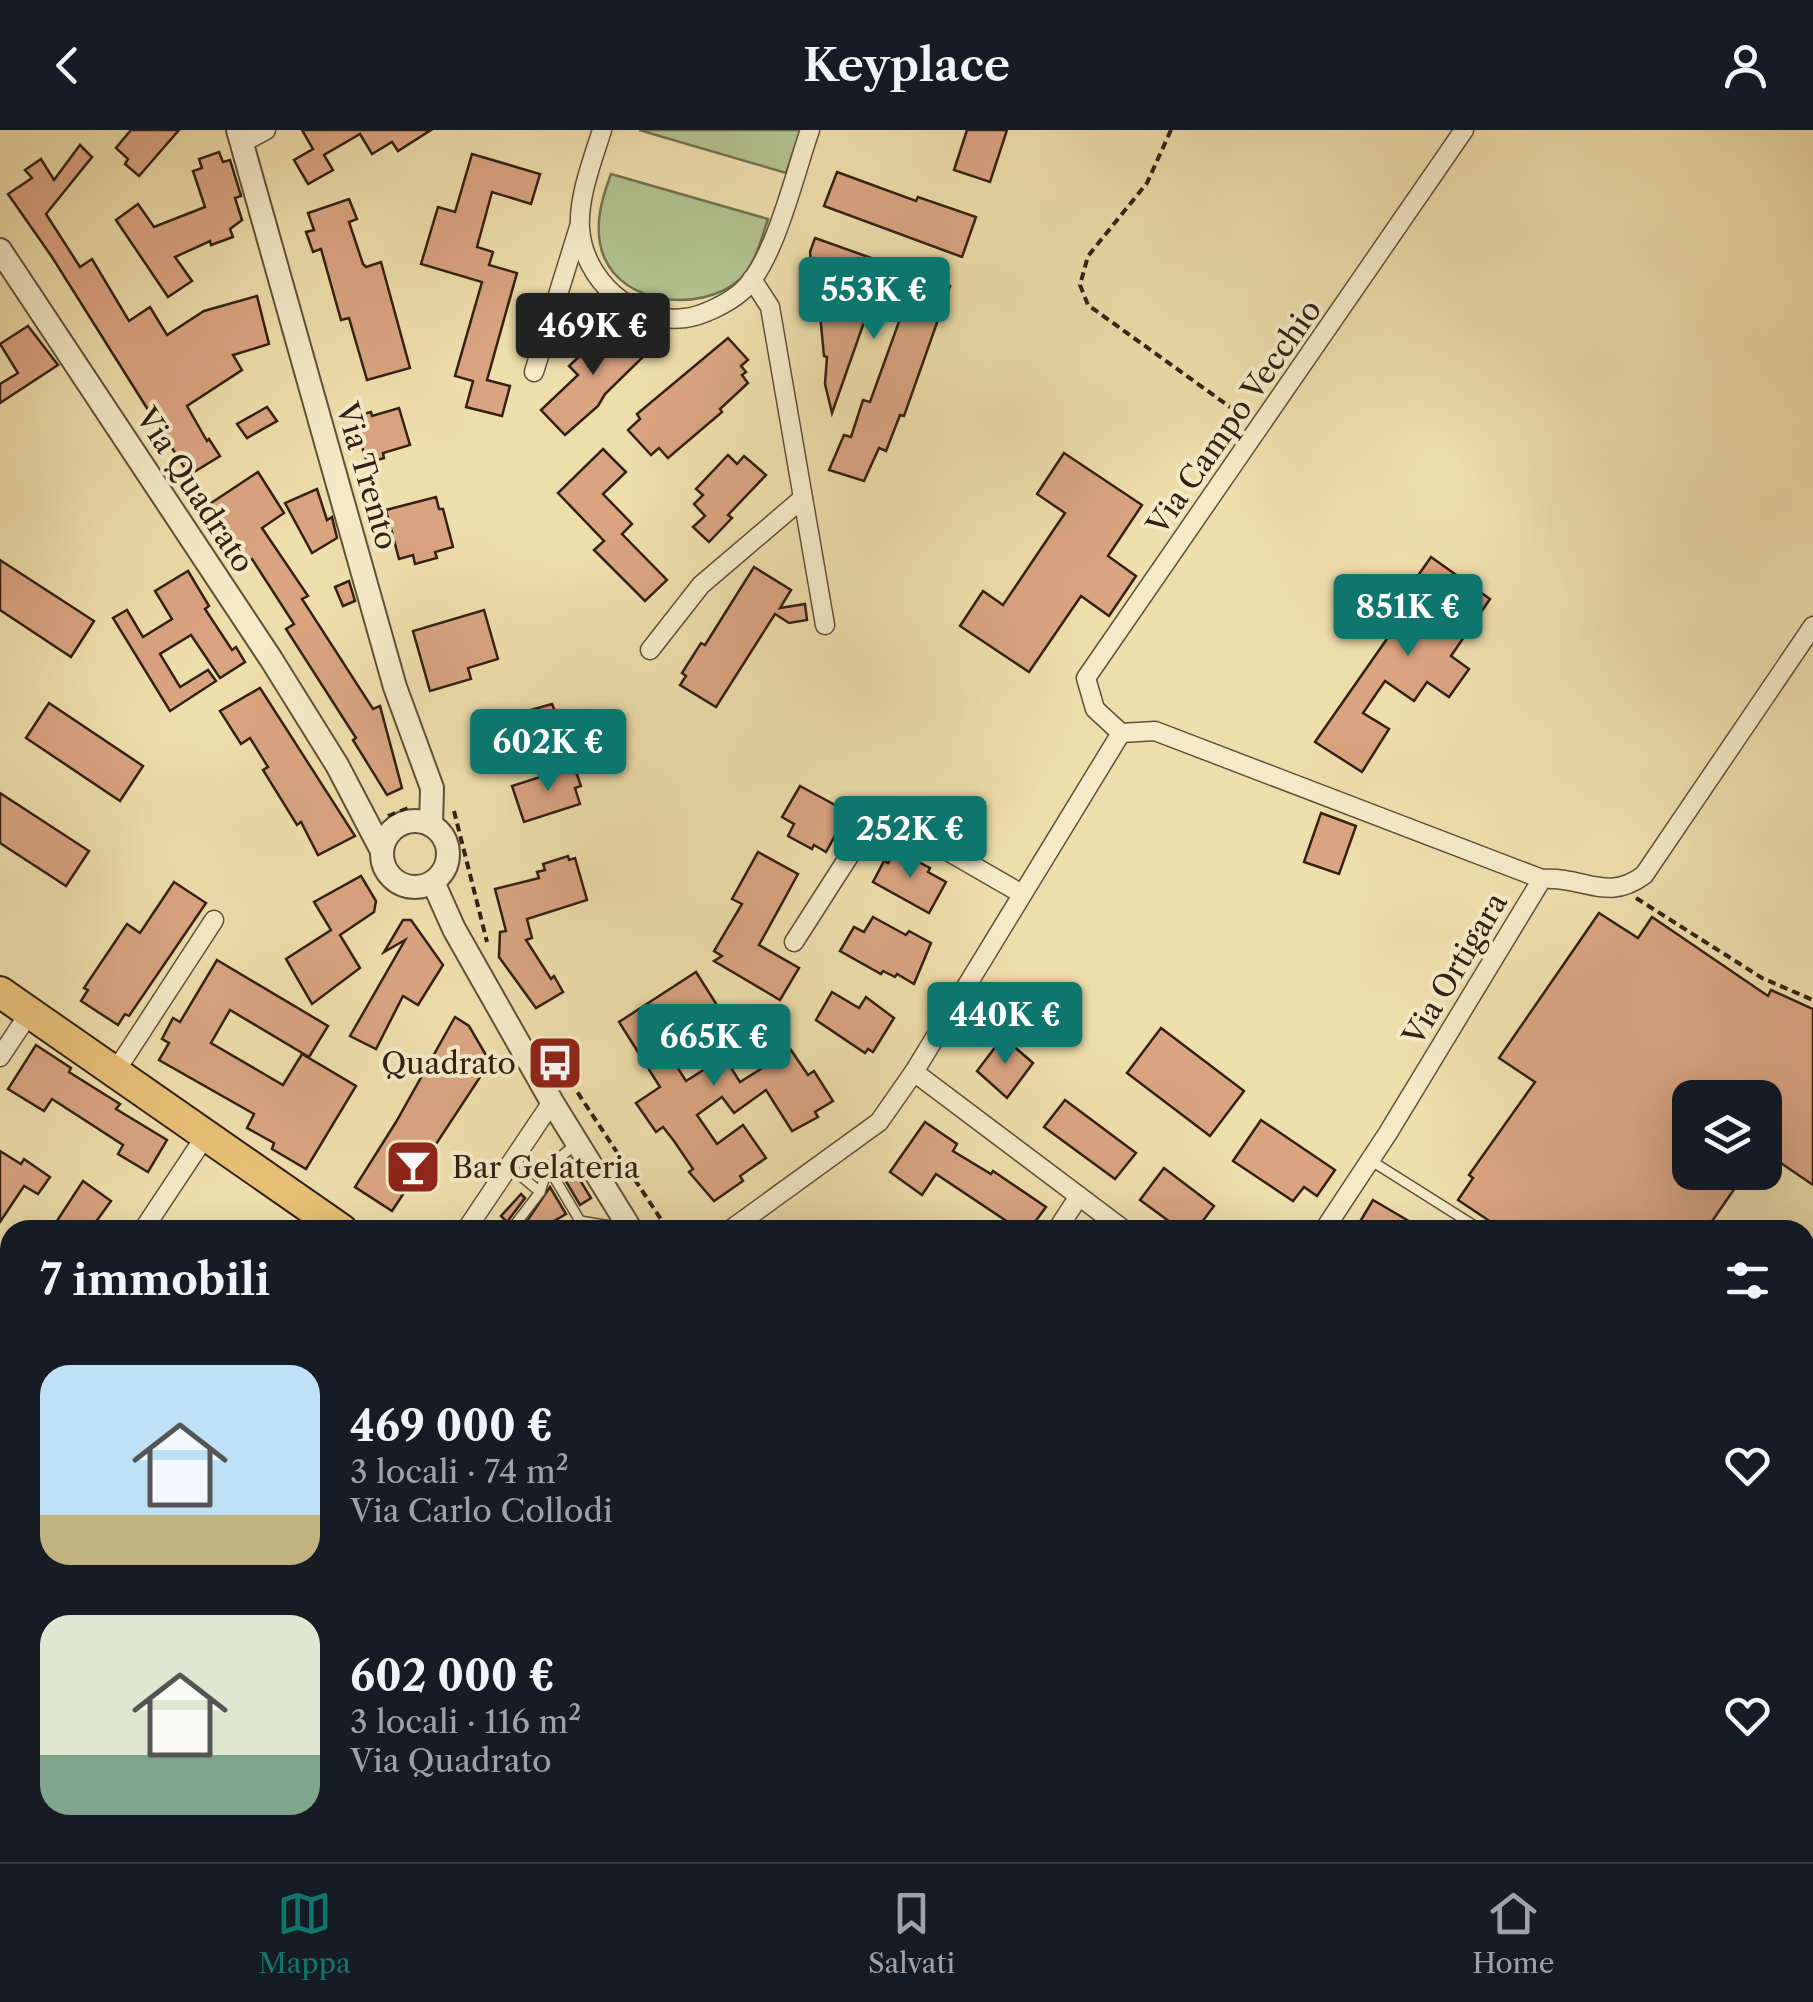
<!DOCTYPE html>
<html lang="it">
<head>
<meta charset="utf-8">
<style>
	:root { --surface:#171b24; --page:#242831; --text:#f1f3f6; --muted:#9ea1a6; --line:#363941; --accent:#0f766e }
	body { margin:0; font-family:"Libre Caslon Text",serif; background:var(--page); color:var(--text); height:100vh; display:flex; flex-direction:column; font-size:38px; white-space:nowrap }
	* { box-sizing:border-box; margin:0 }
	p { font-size:32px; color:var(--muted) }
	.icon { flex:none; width:55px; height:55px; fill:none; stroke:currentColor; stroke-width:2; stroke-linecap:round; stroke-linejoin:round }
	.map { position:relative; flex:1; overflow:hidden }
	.drawer { position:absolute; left:0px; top:1090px; width:1815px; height:642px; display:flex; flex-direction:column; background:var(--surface); border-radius:30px 30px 0 0; box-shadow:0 10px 40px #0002 }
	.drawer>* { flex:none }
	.fabs { position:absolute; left:1672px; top:950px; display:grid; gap:20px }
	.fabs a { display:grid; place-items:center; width:110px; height:110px; border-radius:20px; background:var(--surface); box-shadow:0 10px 40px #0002; font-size:50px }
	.price { position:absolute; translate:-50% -85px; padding:0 22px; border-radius:10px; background:var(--accent); color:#fff; font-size:32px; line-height:65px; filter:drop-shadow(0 2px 5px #0008) }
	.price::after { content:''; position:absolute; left:50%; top:60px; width:30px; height:22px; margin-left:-15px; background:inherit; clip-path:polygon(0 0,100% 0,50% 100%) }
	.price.on { background:#222; color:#fff }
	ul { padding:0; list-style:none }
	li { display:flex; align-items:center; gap:30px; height:250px; padding:0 40px }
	li span { display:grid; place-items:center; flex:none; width:280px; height:200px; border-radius:30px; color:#555 }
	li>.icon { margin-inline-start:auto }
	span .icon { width:120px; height:120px; fill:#fffc; stroke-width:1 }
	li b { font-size:42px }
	h2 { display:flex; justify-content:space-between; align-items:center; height:120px; padding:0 40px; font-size:42px }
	header { display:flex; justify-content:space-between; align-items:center; height:130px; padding:0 40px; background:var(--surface); font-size:45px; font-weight:600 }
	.dock { display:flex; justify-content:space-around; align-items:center; height:140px; border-top:2px solid var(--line); background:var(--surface); font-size:28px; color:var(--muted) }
	.dock a { display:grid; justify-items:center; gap:5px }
	.dock .on { color:var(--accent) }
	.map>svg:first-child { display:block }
</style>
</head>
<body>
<header><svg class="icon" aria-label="back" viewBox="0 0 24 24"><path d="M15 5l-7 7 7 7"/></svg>Keyplace<svg class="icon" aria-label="person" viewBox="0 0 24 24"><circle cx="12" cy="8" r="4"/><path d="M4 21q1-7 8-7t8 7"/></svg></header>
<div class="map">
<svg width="1813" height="1732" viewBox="0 0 1813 1732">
	<rect width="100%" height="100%" fill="#eedeab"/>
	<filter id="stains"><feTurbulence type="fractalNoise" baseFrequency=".002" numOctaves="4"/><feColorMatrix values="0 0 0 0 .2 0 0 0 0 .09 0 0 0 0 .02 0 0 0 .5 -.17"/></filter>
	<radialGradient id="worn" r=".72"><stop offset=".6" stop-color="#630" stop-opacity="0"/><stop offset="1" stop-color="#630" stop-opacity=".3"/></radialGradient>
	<!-- green -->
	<g fill="#b2c28e" stroke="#727251" stroke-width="2.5">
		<polygon points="639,0 801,0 786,43"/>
		<path d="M611 44 768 89C761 110 755 136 738 151 700 182 625 176 604 127 593 100 601 70 611 44Z"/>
	</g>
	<!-- building -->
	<g fill="#daa481" stroke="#332114" stroke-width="2.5">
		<polygon points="131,0 179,0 139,46 125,34 128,29 116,18"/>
		<polygon points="302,0 431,0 398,21 392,12 372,24 360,4 324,25 333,40 308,54 294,30 313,19"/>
		<polygon points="967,0 1007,0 990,52 954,40"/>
		<polygon points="80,15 92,27 46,84 80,137 92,129 129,191 150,177 167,205 204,181 257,166 269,214 233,225 242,240 187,276 207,311 209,309 220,326 189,345 52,127 8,64 32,48 25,40 41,29 54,50"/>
		<polygon points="219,22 223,32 230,30 241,66 235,68 242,90 230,99 233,107 211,115 210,111 175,127 192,151 168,167 116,90 138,74 154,97 205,77 193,41 202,38 199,29"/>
		<polygon points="472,24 540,44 531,74 492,62 477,117 493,122 489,135 517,143 487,250 510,256 502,286 466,277 473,251 455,246 482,152 421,134 438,77 455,82"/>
		<polygon points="837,42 916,71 918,67 976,87 962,127 824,76"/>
		<polygon points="349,69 357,89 349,92 363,134 366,137 381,132 410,238 367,250 349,188 341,190 321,119 313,122 306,102 314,100 308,83"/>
		<polygon points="815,108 950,156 904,286 900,285 886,321 879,318 864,351 829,340 844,305 851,307 863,270 870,272 900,189 869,178 832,283 825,254 827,227 824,226 820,184 828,185 838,156 813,146 810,122"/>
		<polygon points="615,193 645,225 605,264 598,276 565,305 541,280 578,245 569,236"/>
		<polygon points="28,196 58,235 0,273 0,254 18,243 0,214"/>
		<polygon points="728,208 748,230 741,236 746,242 742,245 748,253 720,279 722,282 668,328 659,318 651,325 628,300 640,289 637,284"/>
		<polygon points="267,277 277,291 247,308 237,294"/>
		<polygon points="399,278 410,315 383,323 384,328 367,333 353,287 371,282 372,286"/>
		<polygon points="603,319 626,342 603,364 632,394 622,404 667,450 645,471 594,420 604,411 558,363"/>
		<polygon points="1064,323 1142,375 1108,426 1136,446 1109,486 1081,466 1029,542 960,496 983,461 1003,475 1065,383 1037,364"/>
		<polygon points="728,325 737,334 744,326 766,345 728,385 732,388 709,412 693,397 705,386 694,374 703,365 696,359"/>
		<polygon points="258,342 284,383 262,398 308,466 302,469 373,579 380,576 402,658 387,665 353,610 356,608 286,499 294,494 252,429 245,434 208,375"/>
		<polygon points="317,359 327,390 332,387 337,408 312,423 285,373"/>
		<polygon points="436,367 439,379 443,379 453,417 435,422 437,428 415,434 413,425 399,429 386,380"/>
		<polygon points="1431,427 1490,469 1451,526 1469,539 1449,567 1427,552 1414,571 1385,551 1363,583 1389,599 1362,642 1315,612 1398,493 1389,487"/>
		<polygon points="0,430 94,491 71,527 0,480"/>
		<polygon points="754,437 791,460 780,478 805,474 807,490 789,493 775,484 716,577 680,555 686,546 682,543 701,513 705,515"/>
		<polygon points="188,441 209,476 205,479 232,520 236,517 245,532 220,548 191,505 160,524 180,557 208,540 216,551 170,581 113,488 127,480 143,507 172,489 155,461"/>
		<polygon points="349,451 355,471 343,476 335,457"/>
		<polygon points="484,480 498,529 468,538 471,549 430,561 413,501"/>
		<polygon points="260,558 355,706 318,725 301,692 297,695 263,640 268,637 250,608 241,614 220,581"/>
		<polygon points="49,573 143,636 120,671 26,608"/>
		<polygon points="552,574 567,610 505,626 495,590"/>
		<polygon points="574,636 581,656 575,658 580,674 524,692 512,656"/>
		<polygon points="800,656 848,682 826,722 814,715 812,719 788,706 794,694 782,687"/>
		<polygon points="0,663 89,721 66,756 0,713"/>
		<polygon points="1321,683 1356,696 1339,744 1304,732"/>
		<polygon points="896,720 930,738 928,742 946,752 929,783 873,752 884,731 888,733"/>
		<polygon points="758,722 798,744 759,815 799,838 780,870 714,831 722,826 714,821 742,774 732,769"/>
		<polygon points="568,726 569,730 575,728 587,770 527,789 532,808 526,810 551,849 554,846 563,862 536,878 499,827 500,802 506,801 495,759 539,748 537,742 545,740 543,734"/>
		<polygon points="361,746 376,771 374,782 340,805 360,838 312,874 286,829 331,800 314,772"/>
		<polygon points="174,752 206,773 129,886 125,884 118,895 81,871 88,860 84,858 127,794 140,803"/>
		<polygon points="1599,783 1638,808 1652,787 1768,866 1771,860 1813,879 1813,1055 1765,1022 1765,968 1690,968 1690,1042 1746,1042 1706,1100 1503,1100 1458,1070 1473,1048 1469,1045 1535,952 1499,928"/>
		<polygon points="873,787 906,805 909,801 931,813 914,854 897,844 895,847 883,841 881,844 840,821 854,797 864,802"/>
		<polygon points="403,790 411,790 443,835 418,875 403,866 376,919 350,906 405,810 384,822"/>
		<polygon points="217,830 328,896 309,927 230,880 211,913 283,955 302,924 356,956 306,1039 272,1019 274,1013 247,998 254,984 159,930 169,913 162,909 173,888 180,892"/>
		<polygon points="696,842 739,910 726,919 701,880 658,907 686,951 724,927 740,952 791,920 808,945 814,941 833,971 815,982 818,987 792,1001 766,960 734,983 722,967 697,985 717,1014 743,995 766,1028 740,1046 743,1051 714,1071 689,1042 693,1039 674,1011 663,997 656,1002 636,973 660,957 619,892"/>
		<polygon points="832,862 859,878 866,867 894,888 873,922 868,919 865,923 816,890"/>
		<polygon points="455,887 469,896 490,932 392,1081 355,1057 396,992"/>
		<polygon points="1161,898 1244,961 1210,1006 1127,943"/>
		<polygon points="1003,907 1033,933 1007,968 977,941"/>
		<polygon points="36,915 71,938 69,942 120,974 116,979 167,1010 148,1042 118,1024 123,1015 52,969 44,981 8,959"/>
		<polygon points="1065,970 1136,1023 1115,1049 1044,997"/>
		<polygon points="1261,990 1335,1040 1317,1066 1304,1057 1293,1071 1233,1031"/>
		<polygon points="925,992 957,1014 953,1021 991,1044 993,1041 1046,1077 1029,1100 1020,1100 936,1044 922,1065 890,1042"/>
		<polygon points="0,1021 21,1034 24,1029 50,1047 38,1064 24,1056 0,1092"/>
		<polygon points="1164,1038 1214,1076 1196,1100 1181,1100 1140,1070"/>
		<polygon points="575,1042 591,1068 580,1075 564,1048"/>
		<polygon points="83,1051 111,1071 90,1100 51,1100"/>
		<polygon points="550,1057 566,1084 554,1091 563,1100 521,1100"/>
		<polygon points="521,1064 525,1068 507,1092 501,1086"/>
		<polygon points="1373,1070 1424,1100 1355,1100"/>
	</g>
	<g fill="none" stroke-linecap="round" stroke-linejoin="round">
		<!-- service casing -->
		<g stroke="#62503a" stroke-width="12">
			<g id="service">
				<polyline points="1370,1030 1481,1100"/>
				<polyline points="509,1036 540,1062 548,1037 575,1015"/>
				<polyline points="548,1037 580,1091 610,1096"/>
				<polyline points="511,1100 540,1062"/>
				<polyline points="1805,1268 1813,1271"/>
			</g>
		</g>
		<!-- minor casing -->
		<g stroke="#62503a" stroke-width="21">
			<g id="minor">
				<path d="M602 0C593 29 578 67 580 98 583 149 633 195 685 188 703 186 728 173 741 162 774 135 795 42 810 0"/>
				<polyline points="242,13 266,0"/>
				<polyline points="752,149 770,177 825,495"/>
				<polyline points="534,242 579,97"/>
				<polyline points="650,520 701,455 803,368"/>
				<polyline points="1121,603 1095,579 1086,548 1464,0"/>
				<polyline points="794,812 878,681 1022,764"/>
				<polyline points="0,927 30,882"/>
				<polyline points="115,942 214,790"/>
				<polyline points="914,942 1124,1100"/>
				<polyline points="143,1100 206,1005"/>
				<polyline points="466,1100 552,972"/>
				<polyline points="730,1100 879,992 914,942 1121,603 1155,601 1542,749"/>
				<polyline points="1057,1100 1079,1066"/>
				<path d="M1324 1100 1388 1003 1542 749C1585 746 1606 773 1644 745L1813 496"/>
				<polyline points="0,1316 10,1301"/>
				<polyline points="0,1381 10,1387"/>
				<polyline points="1805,1625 1813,1610"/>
				<polyline points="1805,1713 1813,1716"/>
			</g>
		</g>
		<!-- tertiary casing -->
		<g stroke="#62503a" stroke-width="26">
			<g id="tertiary">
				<polyline points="238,0 395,557 432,658 431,695"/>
				<polyline points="0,120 271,529 337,635 382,721"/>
				<circle cx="415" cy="724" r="33"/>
				<polyline points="433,752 454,799 552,972 631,1100"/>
			</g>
		</g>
		<!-- primary casing -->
		<g stroke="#332114" stroke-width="34">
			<g id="primary">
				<polyline points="0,862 342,1100"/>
				<polyline points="1029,1722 1035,1732"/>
			</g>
		</g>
		<!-- path -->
		<g stroke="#332114" stroke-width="4" stroke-dasharray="8 5" stroke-linecap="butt">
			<polyline points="1171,0 1147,53 1088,126 1080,155 1088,175 1244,287"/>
			<polyline points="454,681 487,812"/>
			<polyline points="388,686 411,677"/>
			<polyline points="1636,768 1762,848 1813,870"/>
			<polyline points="549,919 668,1100"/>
		</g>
		<!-- service -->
		<use href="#service" stroke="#f4eac8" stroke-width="9"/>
		<!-- minor -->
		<use href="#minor" stroke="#f4eac8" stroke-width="18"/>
		<!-- tertiary -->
		<use href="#tertiary" stroke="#f4eac8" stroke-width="22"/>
		<!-- primary -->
		<use href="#primary" stroke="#e7bf76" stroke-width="30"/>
	</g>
	<!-- icons -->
	<defs>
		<g id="bus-square" transform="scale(2.875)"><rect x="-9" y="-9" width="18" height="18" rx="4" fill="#8f2418" stroke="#f4eac8"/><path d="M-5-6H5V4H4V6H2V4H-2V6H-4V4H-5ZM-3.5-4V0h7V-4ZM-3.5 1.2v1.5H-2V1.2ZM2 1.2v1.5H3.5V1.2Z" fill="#fff"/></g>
		<g id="bar-square" transform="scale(2.875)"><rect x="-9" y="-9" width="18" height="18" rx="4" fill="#8f2418" stroke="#f4eac8"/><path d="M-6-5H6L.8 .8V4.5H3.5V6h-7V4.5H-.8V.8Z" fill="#fff"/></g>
	</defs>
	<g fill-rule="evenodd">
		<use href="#bus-square" x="555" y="933"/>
		<use href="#bar-square" x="413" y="1037"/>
	</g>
	<g text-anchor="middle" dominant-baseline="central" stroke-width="8" stroke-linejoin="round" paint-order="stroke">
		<!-- street labels -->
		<g font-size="30" fill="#332114" stroke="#f4eac8">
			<text transform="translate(1234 287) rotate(-55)">Via Campo Vecchio</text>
			<text transform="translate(367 346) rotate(74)">Via Trento</text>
			<text transform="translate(195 360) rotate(57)">Via Quadrato</text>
			<text transform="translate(1455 839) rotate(-59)">Via Ortigara</text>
		</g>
		<!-- poi labels -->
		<g font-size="30" fill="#332114" stroke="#f4eac8" text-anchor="end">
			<text x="516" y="933">Quadrato</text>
			<text x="452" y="1037" text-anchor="start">Bar Gelateria</text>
		</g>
	</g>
	<rect width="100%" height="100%" filter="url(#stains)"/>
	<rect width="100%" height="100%" fill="url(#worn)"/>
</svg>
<div class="fabs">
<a><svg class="icon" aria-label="layers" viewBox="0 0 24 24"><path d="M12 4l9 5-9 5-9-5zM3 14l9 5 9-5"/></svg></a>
</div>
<b class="price" style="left:874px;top:212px">553K €</b>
<b class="price on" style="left:593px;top:248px">469K €</b>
<b class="price" style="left:1408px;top:529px">851K €</b>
<b class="price" style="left:548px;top:664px">602K €</b>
<b class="price" style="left:910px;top:751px">252K €</b>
<b class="price" style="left:1005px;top:937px">440K €</b>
<b class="price" style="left:714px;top:959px">665K €</b>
<section class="drawer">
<h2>7 immobili<svg class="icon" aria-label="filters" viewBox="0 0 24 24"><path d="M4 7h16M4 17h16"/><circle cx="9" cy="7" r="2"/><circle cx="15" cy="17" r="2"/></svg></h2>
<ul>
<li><span style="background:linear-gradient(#bfe0f5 75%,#c2b280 0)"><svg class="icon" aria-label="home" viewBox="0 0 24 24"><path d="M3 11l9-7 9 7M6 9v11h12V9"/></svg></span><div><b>469 000 €</b><p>3 locali · 74 m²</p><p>Via Carlo Collodi</p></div><svg class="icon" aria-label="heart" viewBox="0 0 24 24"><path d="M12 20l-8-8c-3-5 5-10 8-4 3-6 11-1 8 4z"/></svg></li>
<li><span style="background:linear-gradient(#dfe7d0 70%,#7fa58c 0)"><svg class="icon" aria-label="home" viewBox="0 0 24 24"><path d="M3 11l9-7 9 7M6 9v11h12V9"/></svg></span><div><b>602 000 €</b><p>3 locali · 116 m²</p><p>Via Quadrato</p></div><svg class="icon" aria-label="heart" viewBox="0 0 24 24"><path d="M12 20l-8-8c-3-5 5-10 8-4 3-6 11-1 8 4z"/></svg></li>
</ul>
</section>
</div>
<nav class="dock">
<a class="on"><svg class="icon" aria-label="map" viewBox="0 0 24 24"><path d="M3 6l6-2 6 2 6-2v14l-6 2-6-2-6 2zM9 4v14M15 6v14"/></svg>Mappa</a>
<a><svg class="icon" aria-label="saved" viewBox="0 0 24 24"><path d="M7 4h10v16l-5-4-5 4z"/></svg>Salvati</a>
<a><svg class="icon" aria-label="home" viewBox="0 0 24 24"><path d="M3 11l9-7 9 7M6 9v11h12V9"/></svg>Home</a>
</nav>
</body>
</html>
